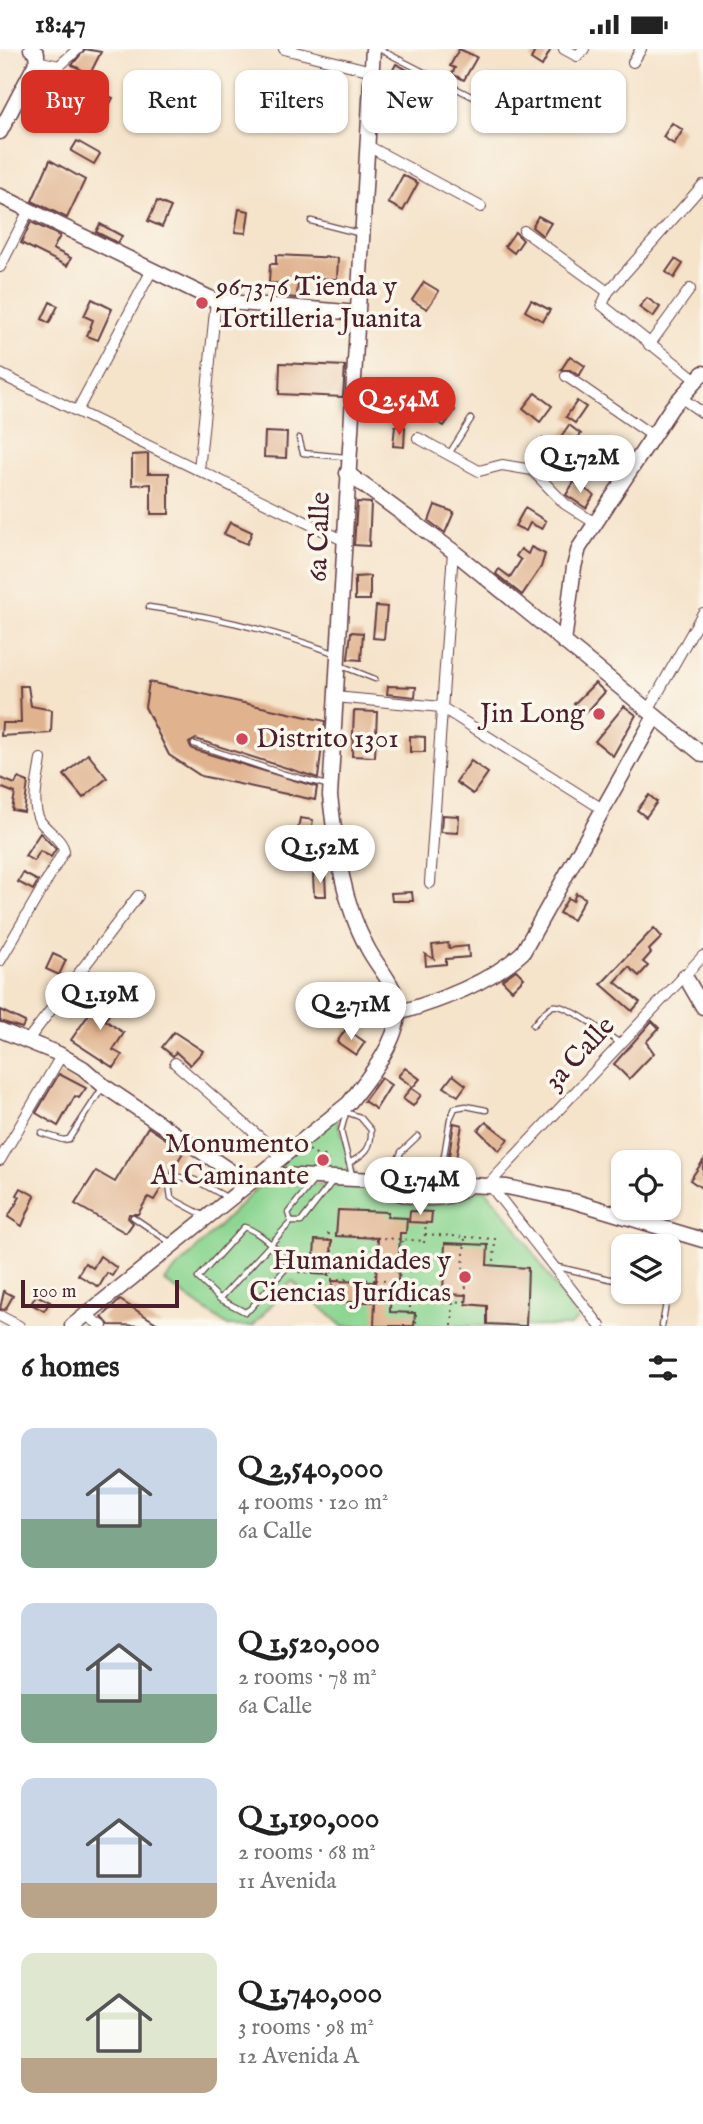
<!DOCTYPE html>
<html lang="en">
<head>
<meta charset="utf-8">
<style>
	:root { --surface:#fff; --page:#f2f2f2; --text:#222; --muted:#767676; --accent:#d93025 }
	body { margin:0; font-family:"IM FELL English",serif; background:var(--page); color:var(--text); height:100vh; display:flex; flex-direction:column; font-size:26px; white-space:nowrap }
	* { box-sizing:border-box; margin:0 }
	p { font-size:23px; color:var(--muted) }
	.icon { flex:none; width:38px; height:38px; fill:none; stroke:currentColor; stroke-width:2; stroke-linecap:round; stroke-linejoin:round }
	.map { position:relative; height:1277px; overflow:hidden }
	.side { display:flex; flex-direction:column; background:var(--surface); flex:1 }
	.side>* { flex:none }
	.banner { position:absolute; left:21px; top:21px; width:662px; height:63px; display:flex; gap:14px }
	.controls { position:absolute; left:611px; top:1101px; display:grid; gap:14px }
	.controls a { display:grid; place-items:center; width:70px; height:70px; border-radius:14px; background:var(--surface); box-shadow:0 2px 5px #0004; font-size:35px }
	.scale { position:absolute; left:21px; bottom:18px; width:158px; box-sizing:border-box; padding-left:7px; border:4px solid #4a1f2b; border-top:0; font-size:19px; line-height:24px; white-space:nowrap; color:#4a1f2b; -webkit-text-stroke:5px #fbf7ec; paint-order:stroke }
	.price { position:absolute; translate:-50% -60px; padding:0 16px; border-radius:24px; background:#fff; color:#222; font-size:23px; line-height:46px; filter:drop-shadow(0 2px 4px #0008) }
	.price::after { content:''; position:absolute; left:50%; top:42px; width:21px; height:16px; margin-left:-10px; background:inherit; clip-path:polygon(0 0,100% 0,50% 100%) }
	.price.current { background:var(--accent); color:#fff }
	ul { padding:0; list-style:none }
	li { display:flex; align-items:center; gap:21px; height:175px; padding:0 21px }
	li span { display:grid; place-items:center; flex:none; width:196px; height:140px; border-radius:14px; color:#555 }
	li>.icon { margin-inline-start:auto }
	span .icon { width:84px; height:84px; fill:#fffc; stroke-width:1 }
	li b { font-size:30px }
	h2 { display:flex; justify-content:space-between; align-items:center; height:84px; padding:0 21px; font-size:30px }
	.chip { padding:0 24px; border-radius:14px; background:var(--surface); box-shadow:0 2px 5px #0004; font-size:24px; line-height:63px }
	.chip.current { background:var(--accent); color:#fff }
	.status { display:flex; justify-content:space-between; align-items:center; height:49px; padding:0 35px; background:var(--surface); direction:ltr }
	.status svg { height:19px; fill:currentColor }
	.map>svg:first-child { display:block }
</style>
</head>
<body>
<div class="status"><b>18:47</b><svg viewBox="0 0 49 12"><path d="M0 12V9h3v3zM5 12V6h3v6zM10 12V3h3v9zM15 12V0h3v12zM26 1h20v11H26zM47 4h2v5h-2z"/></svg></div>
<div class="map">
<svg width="703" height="1277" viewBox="0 0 703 1277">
	<rect width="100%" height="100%" fill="#fbf7ec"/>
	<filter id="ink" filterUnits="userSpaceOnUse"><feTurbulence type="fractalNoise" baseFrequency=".0143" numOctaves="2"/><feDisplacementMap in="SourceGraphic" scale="14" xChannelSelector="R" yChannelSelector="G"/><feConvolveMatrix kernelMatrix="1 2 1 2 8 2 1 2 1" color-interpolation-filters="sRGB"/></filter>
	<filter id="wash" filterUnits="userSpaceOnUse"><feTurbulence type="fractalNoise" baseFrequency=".00686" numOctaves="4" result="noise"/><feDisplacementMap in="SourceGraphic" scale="28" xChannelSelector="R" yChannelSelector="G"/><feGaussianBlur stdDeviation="1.57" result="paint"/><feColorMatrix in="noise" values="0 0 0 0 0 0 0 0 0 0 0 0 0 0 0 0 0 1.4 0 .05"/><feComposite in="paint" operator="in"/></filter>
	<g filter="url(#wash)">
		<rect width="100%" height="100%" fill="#f5e3ca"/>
		<!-- green -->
		<g fill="#8dd692" stroke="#6c7a5e" stroke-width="2">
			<polygon points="336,1068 357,1130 265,1123"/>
			<polygon points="263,1133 486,1141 514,1175 577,1270 570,1277 342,1277 292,1232 253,1277 228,1277 164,1232"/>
		</g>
		<g id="blocks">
			<!-- building -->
			<g fill="#e0b28e">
				<polygon points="85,0 101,3 90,25 72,16"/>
				<polygon points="459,0 477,8 464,31 452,25 455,19 450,17"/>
				<polygon points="536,0 551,0 542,17 531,10"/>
				<polygon points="396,15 443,40 437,53 387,32"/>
				<polygon points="98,42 113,49 99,76 85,68"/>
				<polygon points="49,46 76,61 70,71 43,56"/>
				<polygon points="672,74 683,81 674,95 663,88"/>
				<polygon points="77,92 100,105 94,115 71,102"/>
				<polygon points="50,111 85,131 67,169 32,152"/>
				<polygon points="403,126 418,134 403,162 388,154"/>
				<polygon points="157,152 171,158 162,178 148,172"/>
				<polygon points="239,160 249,162 246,184 235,183"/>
				<polygon points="538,167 551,174 543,187 532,178"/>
				<polygon points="31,173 60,187 53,200 71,209 67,217 21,194"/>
				<polygon points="100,175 122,187 118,194 96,183"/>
				<polygon points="515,183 523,191 514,204 505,197"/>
				<polygon points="276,206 338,209 337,230 298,228 297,249 285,248 285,235 269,234 270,215 276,215"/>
				<polygon points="675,210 683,215 674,229 666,223"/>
				<polygon points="424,233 439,242 427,260 412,251"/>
				<polygon points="647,249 660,258 653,268 639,258"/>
				<polygon points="92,250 112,260 98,291 87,287 93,271 84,267"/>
				<polygon points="531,251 550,261 543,272 525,262"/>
				<polygon points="50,253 58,257 49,274 42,270"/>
				<polygon points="570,307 585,317 579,327 570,321 561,321"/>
				<polygon points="280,314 345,317 343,348 279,345"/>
				<polygon points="427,342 455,361 444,377 418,362 416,358"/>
				<polygon points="535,344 552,357 540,373 523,359"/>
				<polygon points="577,352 586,358 575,374 566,368"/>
				<polygon points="569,376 581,385 571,398 560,389"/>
				<polygon points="395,377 405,378 404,398 393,397"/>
				<polygon points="265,383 287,384 286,409 264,408"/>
				<polygon points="543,390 557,400 543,421 529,411"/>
				<polygon points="148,405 148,424 169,424 169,465 151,465 151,435 132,436 132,406"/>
				<polygon points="574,433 594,446 586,459 566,446"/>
				<polygon points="357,453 371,454 369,497 354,496"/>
				<polygon points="435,456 454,463 445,484 429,472"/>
				<polygon points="525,459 546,472 542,480 530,474 526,482 515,477"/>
				<polygon points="230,473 252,483 247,495 224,485"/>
				<polygon points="531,498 545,505 541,518 522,546 496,525 499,520 510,528 521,511 516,507 521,500 528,505"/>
				<polygon points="370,527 370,551 355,551 355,528"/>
				<polygon points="376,557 387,558 384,590 373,589"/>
				<polygon points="351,583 363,584 361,611 348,610"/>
				<polygon points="149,633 325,672 318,729 196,690 189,694 192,700 317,738 315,751 201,727 169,706 145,658"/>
				<polygon points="595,634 605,643 586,664 574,655"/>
				<polygon points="20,637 28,637 31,657 52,661 51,684 1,687 2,674 21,674"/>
				<polygon points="388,637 416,638 415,648 387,645"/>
				<polygon points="624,657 636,666 613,707 595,692"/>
				<polygon points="354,662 377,663 375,708 352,707"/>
				<polygon points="410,687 425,688 425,703 410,703"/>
				<polygon points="88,705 107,729 83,749 64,726"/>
				<polygon points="471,712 488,724 473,745 456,733"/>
				<polygon points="0,729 15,735 18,729 28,733 24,763 12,761 15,744 0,738"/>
				<polygon points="649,746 657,753 646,768 637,761"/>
				<polygon points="442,766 459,767 458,784 441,783"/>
				<polygon points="300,769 313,771 310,788 297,786"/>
				<polygon points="40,784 56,800 51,808 40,802 34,812 25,807"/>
				<polygon points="321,787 327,807 315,811 311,790"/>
				<polygon points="23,824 38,832 33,841 18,833"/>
				<polygon points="313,826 325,826 326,847 314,847"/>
				<polygon points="412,843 413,852 392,852 391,844"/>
				<polygon points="576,844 585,849 573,871 559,864 568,849 573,852"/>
				<polygon points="654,879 662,888 649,901 651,904 643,913 648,917 639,927 629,918 615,933 640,953 632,962 601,935"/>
				<polygon points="448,894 449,899 468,897 469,908 446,910 446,915 426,917 425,905 434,910 432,896"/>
				<polygon points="53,905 66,911 59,926 46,920"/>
				<polygon points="516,921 524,929 512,941 502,931"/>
				<polygon points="105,942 119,952 105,971 124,984 113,1001 122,1006 114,1019 71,991"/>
				<polygon points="0,961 25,973 22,979 0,972"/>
				<polygon points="652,972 659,979 646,993 654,1004 629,1030 614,1015"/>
				<polygon points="346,980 365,993 356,1006 337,993"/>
				<polygon points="174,983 203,1002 190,1016 176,1003 173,1007 162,998"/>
				<polygon points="405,1019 420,1030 413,1038 398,1027"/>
				<polygon points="59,1025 86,1039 79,1049 75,1047 58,1077 36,1064"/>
				<polygon points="453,1026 466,1036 458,1047 444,1038"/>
				<polygon points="381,1029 391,1036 376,1060 364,1052"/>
				<polygon points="411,1039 421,1046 413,1057 403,1050"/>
				<polygon points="486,1073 508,1090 499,1102 478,1081"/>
				<polygon points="454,1074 462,1076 455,1115 448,1114"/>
				<polygon points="148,1078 184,1102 154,1151 148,1148 138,1165 129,1165 128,1169 133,1174 126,1184 75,1155 96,1122 115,1133"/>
				<polygon points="703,1112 703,1140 690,1131"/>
				<polygon points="21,1139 35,1147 22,1177 8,1168 20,1148 17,1146"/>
				<polygon points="338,1161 388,1163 387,1168 407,1169 406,1184 400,1184 398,1232 391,1232 390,1263 415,1264 414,1277 374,1277 375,1253 332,1253 332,1232 376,1233 378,1189 336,1187"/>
				<polygon points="410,1162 432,1163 431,1174 409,1173"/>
				<polygon points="315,1191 332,1192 329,1226 313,1225"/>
				<polygon points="445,1194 488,1196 487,1216 528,1219 526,1277 487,1275 487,1257 466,1255 467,1246 443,1245"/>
				<polygon points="100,1207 117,1219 112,1227 107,1224 99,1238 78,1226 85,1214 93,1219"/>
				<polygon points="4,1242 13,1247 5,1261 0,1260"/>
				<polygon points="36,1246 50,1253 44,1262 31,1255"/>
				<polygon points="120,1251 161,1277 109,1276 102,1268"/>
			</g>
		</g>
	</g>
	<g filter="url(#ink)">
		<use href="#blocks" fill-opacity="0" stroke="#643c43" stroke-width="2"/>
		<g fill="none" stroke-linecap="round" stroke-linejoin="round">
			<!-- lane casing -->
			<g stroke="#643c43" stroke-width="7">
				<g id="lane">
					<polyline points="379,0 514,69"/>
					<polyline points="311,172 358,184"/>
					<polyline points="299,389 303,404 345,408"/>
					<polyline points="449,405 471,370"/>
					<path d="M149 558C214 567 274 582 334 604"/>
					<polyline points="342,617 375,630"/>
					<polyline points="194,695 284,725 327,736"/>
					<path d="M533 976C539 970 545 960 553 957 567 954 608 986 621 995"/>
					<polyline points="347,1060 341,1082 352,1126"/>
					<path d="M346 1063 360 1068 371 1081C372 1100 365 1105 349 1114"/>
					<polyline points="41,1084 63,1091 69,1090 103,1038"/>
					<polyline points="391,1129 401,1103 418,1087"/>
					<polyline points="440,1132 450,1070 455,1059 466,1057 486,1061"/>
					<path d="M375 1135C392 1156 453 1162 471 1140"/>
					<polyline points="203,1166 171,1149 169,1135 174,1127 195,1131 228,1149"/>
					<polyline points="133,1168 171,1194"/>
					<polyline points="291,1173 288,1164 314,1131"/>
					<path d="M244 1178C258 1182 283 1203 288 1217L250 1260 245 1263 220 1250 198 1229Z"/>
					<polyline points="558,1218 623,1233"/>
					<polyline points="661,1242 667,1249 662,1277"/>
					<polyline points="220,1250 291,1173 301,1173 332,1133"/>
				</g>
			</g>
			<!-- street casing -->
			<g stroke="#643c43" stroke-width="12">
				<g id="street">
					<polyline points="284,0 372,22"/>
					<polyline points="564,0 577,7 584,0"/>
					<polyline points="37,12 59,17 78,0"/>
					<polyline points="633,13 641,0"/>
					<polyline points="368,97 481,158"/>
					<polyline points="524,182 608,243"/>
					<polyline points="0,218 29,161"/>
					<polyline points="649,296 690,240"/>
					<polyline points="0,325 345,492"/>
					<polyline points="566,327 653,387"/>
					<polyline points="696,331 602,256 608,243 703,136"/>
					<polyline points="680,348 703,364"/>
					<polyline points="77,362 152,221"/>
					<polyline points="418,389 479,422 502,416 532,421 565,455 595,474"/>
					<polyline points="199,421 216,252"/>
					<polyline points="335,648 441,658 604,761"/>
					<polyline points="647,663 703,564"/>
					<polyline points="430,834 453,502"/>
					<path d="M0 912 64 802C62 790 47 782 40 772 30 755 39 728 41 710"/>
					<polyline points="27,992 138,847"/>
					<polyline points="175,1014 281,1107"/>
					<polyline points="0,1111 61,1007"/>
					<polyline points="84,1265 102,1277"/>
					<polyline points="0,1267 19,1277"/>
					<polyline points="600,1277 489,1135 703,907"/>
				</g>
			</g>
			<!-- secondary casing -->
			<g stroke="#643c43" stroke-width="17">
				<g id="secondary">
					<polyline points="0,83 37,12 37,5 31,0"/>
					<polyline points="0,147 216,252 358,264"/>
					<polyline points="347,424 453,502 703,706"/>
					<polyline points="564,593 574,518 579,499 672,358 703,324"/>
					<polyline points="685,927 703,958"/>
					<path d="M398 964C442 951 489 934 523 903L654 669"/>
					<polyline points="0,981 59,1005 83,1019 104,1037 248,1134"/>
					<polyline points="259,1125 507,1138 573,1152 703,1191"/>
					<path d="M72 1277 349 1054C367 1030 396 996 398 965 400 939 378 920 367 898 342 852 336 798 330 747L373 0"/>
				</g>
			</g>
			<!-- path -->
			<g stroke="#643c43" stroke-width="2" stroke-dasharray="2 5" stroke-linecap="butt">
				<polyline points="309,1101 319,1108"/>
				<circle cx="323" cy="1111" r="4.5"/>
				<polyline points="425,1185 465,1188 463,1221"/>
				<polyline points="466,1188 495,1190 494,1213"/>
				<polyline points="377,1190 375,1231 399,1233 402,1192"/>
				<polyline points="424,1194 426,1174"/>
				<polyline points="295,1212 301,1209 314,1210"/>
				<polyline points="294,1219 296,1223 313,1224"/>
				<polyline points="375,1231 332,1230 332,1192 328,1191 328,1185 424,1192"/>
				<polyline points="392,1232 391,1249 465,1253 466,1235"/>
				<polyline points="371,1239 378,1239 378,1232"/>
				<polyline points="410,1250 410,1263 416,1263 416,1277"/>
				<polyline points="452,1277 453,1245"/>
			</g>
			<!-- lane -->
			<use href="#lane" stroke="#fff" stroke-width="4.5"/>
			<!-- street -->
			<use href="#street" stroke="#fff" stroke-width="10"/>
			<!-- secondary -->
			<use href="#secondary" stroke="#fff" stroke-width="14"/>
		</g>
	</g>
	<!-- markers -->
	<g fill="#d1495b" stroke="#fbf7ec" stroke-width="2.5">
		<circle cx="202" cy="254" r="7"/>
		<circle cx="599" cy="665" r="7"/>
		<circle cx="242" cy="690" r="7"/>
		<circle cx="323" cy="1111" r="7"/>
		<circle cx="465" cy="1228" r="7"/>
	</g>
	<g text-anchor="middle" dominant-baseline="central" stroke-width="7" stroke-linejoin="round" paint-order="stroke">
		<!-- poi labels -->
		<g font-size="28" fill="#4a1f2b" stroke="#fbf7ec" text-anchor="end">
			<text x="216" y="238" text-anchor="start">967376 Tienda y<tspan x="216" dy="32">Tortilleria Juanita</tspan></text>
			<text x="585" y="665">Jin Long</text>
			<text x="256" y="690" text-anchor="start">Distrito 1301</text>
			<text x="309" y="1095">Monumento<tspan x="309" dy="32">Al Caminante</tspan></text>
			<text x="451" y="1212">Humanidades y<tspan x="451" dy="32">Ciencias Jurídicas</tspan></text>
		</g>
		<!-- street labels -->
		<g font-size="28" fill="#4a1f2b" stroke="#fbf7ec">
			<text transform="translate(320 488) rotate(-88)">6a Calle</text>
			<text transform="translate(580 1005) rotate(-47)">3a Calle</text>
		</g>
	</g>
</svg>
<div class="controls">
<a><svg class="icon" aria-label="locate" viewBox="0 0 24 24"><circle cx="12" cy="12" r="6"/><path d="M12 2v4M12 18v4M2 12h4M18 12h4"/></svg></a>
<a><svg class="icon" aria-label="layers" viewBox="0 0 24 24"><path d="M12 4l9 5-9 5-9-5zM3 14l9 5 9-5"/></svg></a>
</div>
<div class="scale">100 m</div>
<b class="price current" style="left:399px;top:388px">Q 2.54M</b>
<b class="price" style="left:580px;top:446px">Q 1.72M</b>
<b class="price" style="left:320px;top:836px">Q 1.52M</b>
<b class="price" style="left:100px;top:983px">Q 1.19M</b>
<b class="price" style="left:351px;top:993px">Q 2.71M</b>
<b class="price" style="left:420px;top:1168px">Q 1.74M</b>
<div class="banner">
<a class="chip current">Buy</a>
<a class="chip">Rent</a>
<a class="chip">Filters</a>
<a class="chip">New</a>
<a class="chip">Apartment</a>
</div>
</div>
<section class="side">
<h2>6 homes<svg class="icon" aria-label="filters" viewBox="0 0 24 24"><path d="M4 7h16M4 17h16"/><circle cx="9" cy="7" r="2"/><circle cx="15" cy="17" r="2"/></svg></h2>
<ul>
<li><span style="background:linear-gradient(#c9d6e8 65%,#7fa58c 0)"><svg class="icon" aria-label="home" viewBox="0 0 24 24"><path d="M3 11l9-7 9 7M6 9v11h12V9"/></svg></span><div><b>Q 2,540,000</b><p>4 rooms · 120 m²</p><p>6a Calle</p></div></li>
<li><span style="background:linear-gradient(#c9d6e8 65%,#7fa58c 0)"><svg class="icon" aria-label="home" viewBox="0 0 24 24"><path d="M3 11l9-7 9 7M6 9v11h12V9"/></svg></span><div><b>Q 1,520,000</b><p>2 rooms · 78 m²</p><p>6a Calle</p></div></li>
<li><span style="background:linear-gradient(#c9d6e8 75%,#b9a48a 0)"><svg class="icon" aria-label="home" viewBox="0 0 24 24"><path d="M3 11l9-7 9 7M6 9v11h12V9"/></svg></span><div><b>Q 1,190,000</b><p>2 rooms · 68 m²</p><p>11 Avenida</p></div></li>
<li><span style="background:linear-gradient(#dfe7d0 75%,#b9a48a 0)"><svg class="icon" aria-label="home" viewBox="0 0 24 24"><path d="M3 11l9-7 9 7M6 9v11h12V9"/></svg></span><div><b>Q 1,740,000</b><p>3 rooms · 98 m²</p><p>12 Avenida A</p></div></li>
</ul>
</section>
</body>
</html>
